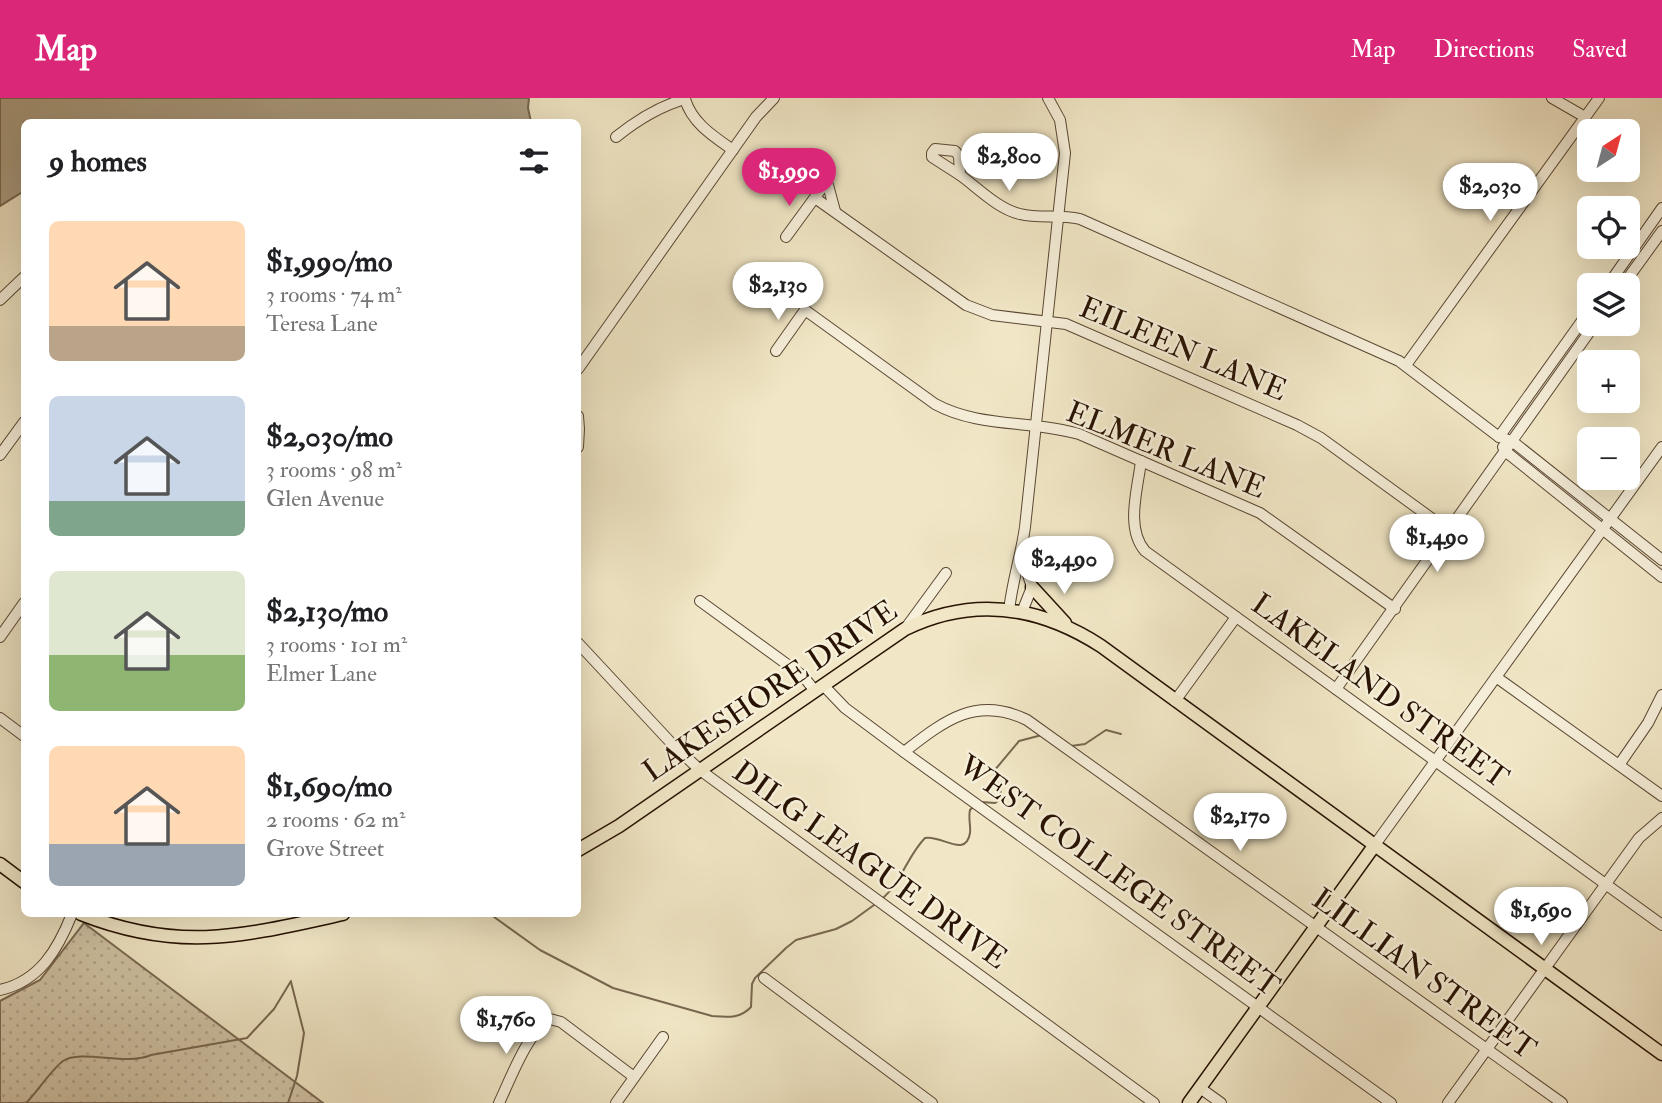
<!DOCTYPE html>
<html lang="en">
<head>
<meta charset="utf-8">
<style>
	:root { --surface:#fff; --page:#f2f2f2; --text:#202124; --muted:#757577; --accent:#db2777 }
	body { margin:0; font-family:"IM FELL Double Pica",serif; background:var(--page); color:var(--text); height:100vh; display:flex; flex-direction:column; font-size:26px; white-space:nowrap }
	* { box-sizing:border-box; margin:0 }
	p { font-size:23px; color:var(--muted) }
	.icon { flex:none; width:38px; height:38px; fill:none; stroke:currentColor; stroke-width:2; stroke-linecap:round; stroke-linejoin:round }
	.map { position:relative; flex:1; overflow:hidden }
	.panel { position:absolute; left:21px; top:21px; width:560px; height:798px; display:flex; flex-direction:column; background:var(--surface); border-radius:10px; box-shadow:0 7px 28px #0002 }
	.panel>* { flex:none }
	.needle { width:46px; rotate:36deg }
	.tools { position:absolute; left:1577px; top:21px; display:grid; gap:14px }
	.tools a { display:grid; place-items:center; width:63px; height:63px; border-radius:10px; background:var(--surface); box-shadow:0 7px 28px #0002; font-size:35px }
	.price { position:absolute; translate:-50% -60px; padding:0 16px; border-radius:24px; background:#fff; color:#222; font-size:23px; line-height:46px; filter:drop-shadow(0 2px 4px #0008) }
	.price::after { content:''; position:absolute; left:50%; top:42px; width:21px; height:16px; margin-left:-10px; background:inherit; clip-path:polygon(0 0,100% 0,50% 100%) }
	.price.current { background:var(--accent); color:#fff }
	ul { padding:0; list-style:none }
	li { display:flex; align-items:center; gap:21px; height:175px; padding:0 28px }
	li span { display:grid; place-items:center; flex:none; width:196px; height:140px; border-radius:10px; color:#555 }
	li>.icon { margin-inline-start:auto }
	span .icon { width:84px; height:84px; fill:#fffc; stroke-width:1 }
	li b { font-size:30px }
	h2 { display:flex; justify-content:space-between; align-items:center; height:84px; padding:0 28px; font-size:30px }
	header { display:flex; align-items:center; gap:42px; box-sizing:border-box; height:98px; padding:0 35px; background:var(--accent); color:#fff }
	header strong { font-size:33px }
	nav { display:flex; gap:38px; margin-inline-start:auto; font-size:24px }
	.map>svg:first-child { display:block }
</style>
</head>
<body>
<header>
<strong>Map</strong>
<nav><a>Map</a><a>Directions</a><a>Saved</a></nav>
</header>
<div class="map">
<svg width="1662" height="1005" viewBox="0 0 1662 1005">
	<defs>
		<pattern id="grass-dots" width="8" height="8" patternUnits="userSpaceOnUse" patternTransform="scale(1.75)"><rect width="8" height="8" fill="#cfc3a5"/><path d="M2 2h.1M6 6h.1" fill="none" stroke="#b2a68c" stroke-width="1.8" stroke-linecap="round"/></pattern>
	</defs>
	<rect width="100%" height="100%" fill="#f1e7c6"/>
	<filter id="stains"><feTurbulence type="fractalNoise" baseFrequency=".00286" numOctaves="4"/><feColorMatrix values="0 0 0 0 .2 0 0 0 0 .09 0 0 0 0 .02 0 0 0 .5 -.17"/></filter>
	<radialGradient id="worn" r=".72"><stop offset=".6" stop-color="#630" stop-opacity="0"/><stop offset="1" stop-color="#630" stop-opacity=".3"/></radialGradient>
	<!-- grass -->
	<polygon fill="url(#grass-dots)" stroke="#7b6a54" stroke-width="2" points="84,825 323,1005 0,1005 0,903 40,882"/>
	<!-- water -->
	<polygon fill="#ac9f83" stroke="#77674f" stroke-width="2" points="0,0 529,0 528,10 531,24 24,24 24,93 0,108"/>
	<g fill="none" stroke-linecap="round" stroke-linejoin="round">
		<!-- stream -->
		<g stroke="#77674f" stroke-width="2">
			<polyline points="1071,648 1085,646 1106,632 1121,636"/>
			<path d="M981 704 995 705 1001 701C1003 690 994 684 994 673L1019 643 1042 637"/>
			<path d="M883 800C902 783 908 757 925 740 940 736 966 761 970 735 971 728 968 720 970 712L974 708"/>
			<path d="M490 816 540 852 613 890 712 918C727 919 740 921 751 909L752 886 755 880 786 850 796 842 836 831 852 823 874 807"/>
			<path d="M26 1005C36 995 53 970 63 963 81 951 127 968 151 957L247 940 274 911 291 883"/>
			<polyline points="288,1005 297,978 304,935 291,884"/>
		</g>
		<!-- minor casing -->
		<g stroke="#5a4733" stroke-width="12">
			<g id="minor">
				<polyline points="1552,0 1585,19"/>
				<path d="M685 1C692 25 713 38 733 52"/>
				<path d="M616 39C636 23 660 8 685 1"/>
				<polygon points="935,51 955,53 959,58 960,77 932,59 932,55"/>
				<path d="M960 77C978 90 998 111 1020 116 1039 121 1059 116 1080 121L1399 263 1499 339 1512 343 1662 462"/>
				<polyline points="815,100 966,207 992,217 1066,226 1297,327 1321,340 1449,433"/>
				<polyline points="786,139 824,87 828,87 835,113"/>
				<polyline points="1608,187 1662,110"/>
				<polyline points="1623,187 1662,133"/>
				<polyline points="0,202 24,179"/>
				<path d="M776 253 805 212 935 306C979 330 1032 322 1079 336L1260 415 1395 511"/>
				<polyline points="1406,267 1599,0"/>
				<polyline points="578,271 756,19 774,0"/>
				<polyline points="578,318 579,331 578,349"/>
				<polyline points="1499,339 1589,213"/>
				<polyline points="1503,349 1505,353 1662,479"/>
				<polyline points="0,357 24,324"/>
				<path d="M1141 363C1138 390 1125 430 1145 453L1662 827"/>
				<polyline points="1021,456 1032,489 1022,514"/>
				<polyline points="700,503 803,578 815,593"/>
				<path d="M1009 513C1012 484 1021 458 1025 429L1065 55 1060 22 1048 0"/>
				<polyline points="905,531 946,475"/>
				<polyline points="0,539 24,505"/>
				<polyline points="578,545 673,647 700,672 1154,1005"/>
				<polyline points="1496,579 1662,698"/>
				<polyline points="823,587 845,610 904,654 1391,1005"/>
				<polyline points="1336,591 1595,226"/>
				<polyline points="1175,603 1236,519"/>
				<polyline points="0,620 24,638"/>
				<path d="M904 654C944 623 976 597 1027 622L1562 1005"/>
				<polyline points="1619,667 1648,625 1662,597"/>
				<polyline points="1374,748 1662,349"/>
				<polyline points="764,880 932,1005"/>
				<path d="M0 892C40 883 58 851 72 816"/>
				<polyline points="1200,990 1221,1005"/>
				<path d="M499 1005C510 982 528 933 550 921L561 924 634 979"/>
				<polyline points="616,1005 663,939"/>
				<polyline points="1448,1005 1639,740 1662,720"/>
			</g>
		</g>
		<!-- major casing -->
		<g stroke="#271202" stroke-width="15">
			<g id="major">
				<polyline points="1032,489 1065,525"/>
				<path d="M578 752 619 728 905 531C973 498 1039 508 1101 548L1662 956"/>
				<polyline points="0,766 24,784"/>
				<path d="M81 816C180 855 243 838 343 816"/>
				<polyline points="1189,1005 1374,748"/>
			</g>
		</g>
		<!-- minor -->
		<use href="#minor" stroke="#f6efda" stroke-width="10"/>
		<!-- major -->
		<use href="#major" stroke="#f1e7c6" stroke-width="12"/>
	</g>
	<g text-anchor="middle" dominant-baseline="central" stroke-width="5" stroke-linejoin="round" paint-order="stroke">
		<!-- street labels -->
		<g font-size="30" fill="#271202" stroke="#f6efda">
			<text transform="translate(1183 251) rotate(23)">EILEEN LANE</text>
			<text transform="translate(1166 352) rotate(22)">ELMER LANE</text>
			<text transform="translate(770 593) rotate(-34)">LAKESHORE DRIVE</text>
			<text transform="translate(1380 593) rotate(36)">LAKELAND STREET</text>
			<text transform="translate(870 767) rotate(36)">DILG LEAGUE DRIVE</text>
			<text transform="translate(1119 778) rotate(36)">WEST COLLEGE STREET</text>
			<text transform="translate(1424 876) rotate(36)">LILLIAN STREET</text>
		</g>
	</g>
	<rect width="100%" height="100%" filter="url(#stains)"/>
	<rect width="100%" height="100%" fill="url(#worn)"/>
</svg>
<div class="tools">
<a><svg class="needle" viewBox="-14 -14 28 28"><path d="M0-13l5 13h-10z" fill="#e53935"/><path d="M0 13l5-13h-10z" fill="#757577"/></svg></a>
<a><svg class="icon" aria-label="locate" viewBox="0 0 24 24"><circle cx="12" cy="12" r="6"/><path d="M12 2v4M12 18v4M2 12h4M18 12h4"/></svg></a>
<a><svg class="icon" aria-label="layers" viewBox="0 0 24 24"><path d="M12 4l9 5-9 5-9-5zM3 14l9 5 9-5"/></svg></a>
<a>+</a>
<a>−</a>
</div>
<b class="price" style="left:1009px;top:95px">$2,800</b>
<b class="price current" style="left:789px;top:110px">$1,990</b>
<b class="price" style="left:1490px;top:125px">$2,030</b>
<b class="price" style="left:778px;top:224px">$2,130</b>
<b class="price" style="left:1437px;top:476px">$1,490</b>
<b class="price" style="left:1064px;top:498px">$2,490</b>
<b class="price" style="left:1240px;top:755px">$2,170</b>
<b class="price" style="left:1541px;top:849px">$1,690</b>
<b class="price" style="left:506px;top:958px">$1,760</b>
<section class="panel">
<h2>9 homes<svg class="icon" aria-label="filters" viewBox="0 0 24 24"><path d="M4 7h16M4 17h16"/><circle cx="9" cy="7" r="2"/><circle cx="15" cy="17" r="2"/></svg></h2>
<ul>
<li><span style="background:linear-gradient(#ffd9b3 75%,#b9a48a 0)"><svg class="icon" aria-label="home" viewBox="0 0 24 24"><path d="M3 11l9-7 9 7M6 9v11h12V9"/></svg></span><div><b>$1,990/mo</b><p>3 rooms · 74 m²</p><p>Teresa Lane</p></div></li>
<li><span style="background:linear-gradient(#c9d6e8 75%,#7fa58c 0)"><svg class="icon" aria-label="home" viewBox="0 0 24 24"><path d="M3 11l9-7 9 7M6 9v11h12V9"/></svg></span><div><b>$2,030/mo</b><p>3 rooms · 98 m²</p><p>Glen Avenue</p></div></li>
<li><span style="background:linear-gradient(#dfe7d0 60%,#8fb573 0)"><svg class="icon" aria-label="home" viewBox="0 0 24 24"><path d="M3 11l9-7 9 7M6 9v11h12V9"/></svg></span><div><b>$2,130/mo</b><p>3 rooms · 101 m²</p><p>Elmer Lane</p></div></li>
<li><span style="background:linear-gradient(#ffd9b3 70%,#9aa5b1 0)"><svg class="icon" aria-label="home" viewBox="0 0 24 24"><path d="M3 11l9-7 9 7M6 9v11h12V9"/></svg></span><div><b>$1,690/mo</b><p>2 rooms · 62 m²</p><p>Grove Street</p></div></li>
</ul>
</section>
</div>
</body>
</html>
